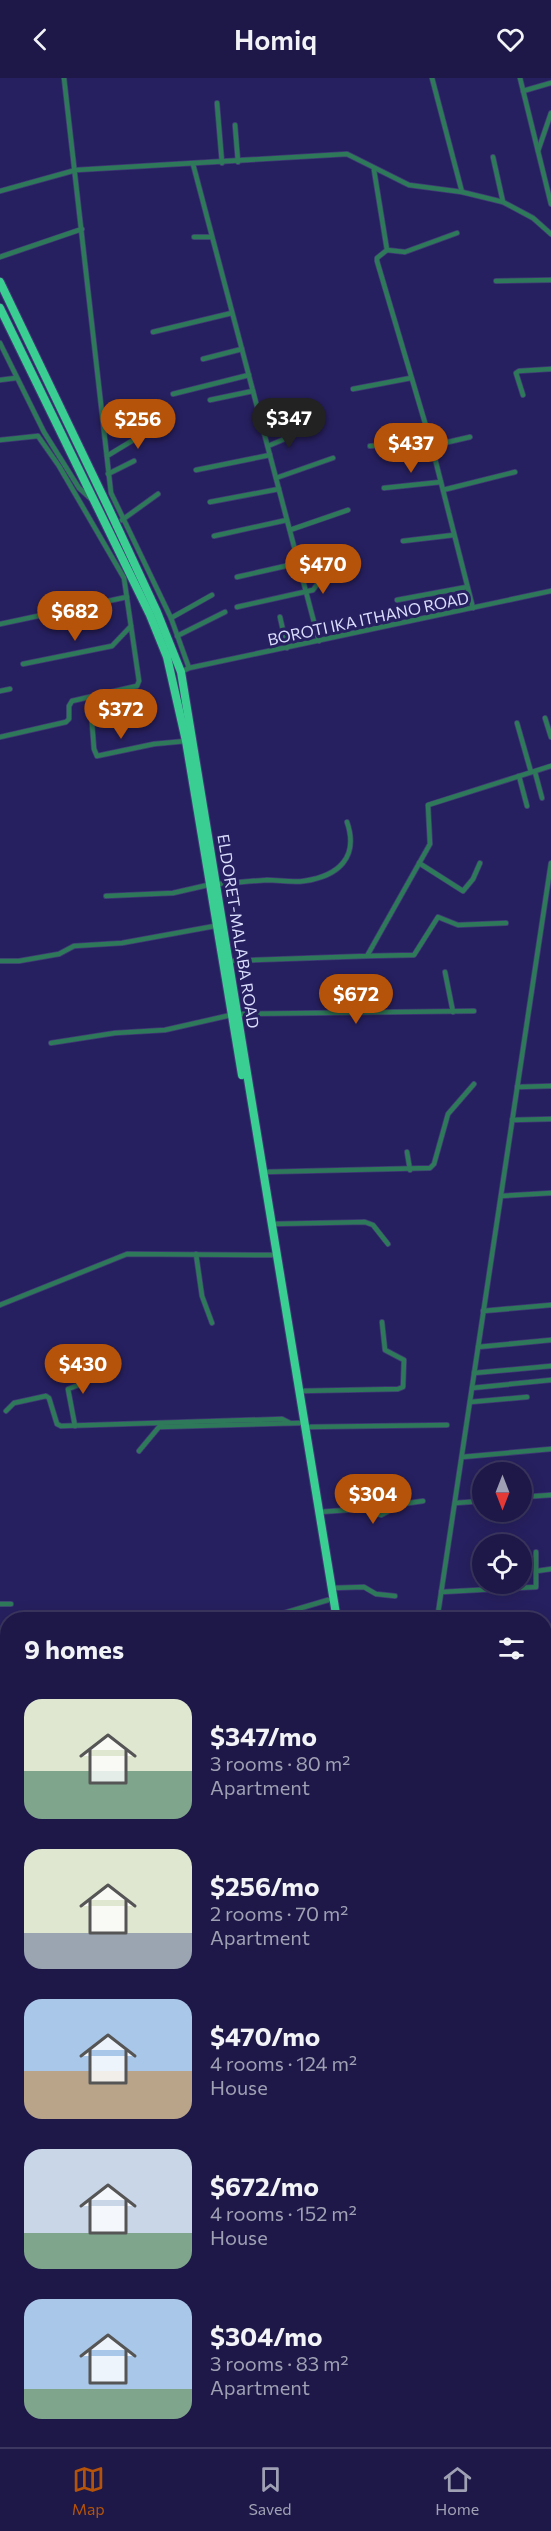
<!DOCTYPE html>
<html lang="en">
<head>
<meta charset="utf-8">
<style>
	:root { --surface:#1d1848; --page:#25214f; --text:#f1f3f6; --muted:#a0a0b4; --line:#3b3760; --accent:#b45309 }
	body { margin:0; font-family:Commissioner,sans-serif; background:var(--page); color:var(--text); height:100vh; display:flex; flex-direction:column; font-size:22px; white-space:nowrap }
	* { box-sizing:border-box; margin:0 }
	p { font-size:20px; color:var(--muted) }
	.icon { flex:none; width:33px; height:33px; fill:none; stroke:currentColor; stroke-width:2; stroke-linecap:round; stroke-linejoin:round }
	.map { position:relative; flex:1; overflow:hidden }
	.panel { position:absolute; left:0px; top:1534px; width:552px; height:836px; display:flex; flex-direction:column; background:var(--surface); border-radius:24px 24px 0 0; box-shadow:0 3px 15px #0003,0 0 0 2px var(--line) }
	.panel>* { flex:none }
	.needle { width:39px; rotate:180deg }
	.tools { position:absolute; left:472px; top:1384px; display:grid; gap:12px }
	.tools a { display:grid; place-items:center; width:60px; height:60px; border-radius:50%; background:var(--surface); box-shadow:0 3px 15px #0003,0 0 0 2px var(--line); font-size:30px }
	.price { position:absolute; translate:-50% -51px; padding:0 14px; border-radius:21px; background:var(--accent); color:#fff; font-size:20px; line-height:39px; filter:drop-shadow(0 2px 3px #0008) }
	.price::after { content:''; position:absolute; left:50%; top:36px; width:18px; height:14px; margin-left:-9px; background:inherit; clip-path:polygon(0 0,100% 0,50% 100%) }
	.price.on { background:#222; color:#fff }
	ul { padding:0; list-style:none }
	li { display:flex; align-items:center; gap:18px; height:150px; padding:0 24px }
	li span { display:grid; place-items:center; flex:none; width:168px; height:120px; border-radius:18px; color:#555 }
	li>.icon { margin-inline-start:auto }
	span .icon { width:72px; height:72px; fill:#fffc; stroke-width:1 }
	li b { font-size:26px }
	h2 { display:flex; justify-content:space-between; align-items:center; height:72px; padding:0 24px; font-size:26px }
	header { display:flex; justify-content:space-between; align-items:center; height:78px; padding:0 24px; background:var(--surface); font-size:27px; font-weight:600 }
	.dock { display:flex; justify-content:space-around; align-items:center; height:84px; border-top:2px solid var(--line); background:var(--surface); font-size:16px; color:var(--muted) }
	.dock a { display:grid; justify-items:center; gap:3px }
	.dock .on { color:var(--accent) }
	.map>svg:first-child { display:block }
</style>
</head>
<body>
<header><svg class="icon" aria-label="back" viewBox="0 0 24 24"><path d="M15 5l-7 7 7 7"/></svg>Homiq<svg class="icon" aria-label="heart" viewBox="0 0 24 24"><path d="M12 20l-8-8c-3-5 5-10 8-4 3-6 11-1 8 4z"/></svg></header>
<div class="map">
<svg width="551" height="2369" viewBox="0 0 551 2369">
	<rect width="100%" height="100%" fill="#272060"/>
	<g fill="none" stroke-linecap="round" stroke-linejoin="round">
		<!-- minor casing -->
		<g stroke="#403a76" stroke-width="6">
			<g id="minor">
				<polyline points="64,0 111,415 171,540 189,590"/>
				<polyline points="432,0 462,114"/>
				<polyline points="520,0 551,126"/>
				<polyline points="523,13 551,5"/>
				<polyline points="217,25 222,85"/>
				<polyline points="235,47 238,84"/>
				<polyline points="538,73 551,35"/>
				<polyline points="493,79 503,124"/>
				<polyline points="193,86 319,563"/>
				<polyline points="374,92 387,172"/>
				<polyline points="0,113 76,92 347,76 409,107 462,114 503,124 533,140 551,156"/>
				<polyline points="194,159 212,159"/>
				<polyline points="387,172 377,180 377,183 431,365 473,530"/>
				<polyline points="387,172 405,174 457,155"/>
				<polyline points="0,179 82,151"/>
				<polyline points="496,203 551,202"/>
				<polyline points="153,254 232,235"/>
				<polyline points="0,265 44,354 79,410 90,420"/>
				<polyline points="203,281 242,271"/>
				<polyline points="0,302 16,300"/>
				<polyline points="353,311 411,300"/>
				<polyline points="173,316 249,297"/>
				<polyline points="523,317 516,295 519,293 551,291"/>
				<polyline points="210,322 253,313"/>
				<polyline points="0,362 38,358 59,388 124,500 139,603 137,608 72,623 69,628 69,641 66,644 0,659"/>
				<polyline points="268,368 301,354"/>
				<polyline points="370,368 431,365"/>
				<polyline points="431,368 470,359"/>
				<polyline points="107,378 158,347"/>
				<polyline points="196,392 270,377"/>
				<polyline points="108,396 134,383"/>
				<polyline points="276,400 333,380"/>
				<polyline points="384,410 441,404"/>
				<polyline points="443,412 515,394"/>
				<polyline points="210,424 279,411"/>
				<polyline points="122,442 158,416"/>
				<polyline points="290,452 348,432"/>
				<polyline points="214,458 287,442"/>
				<polyline points="403,463 454,457"/>
				<polyline points="301,492 343,478"/>
				<polyline points="237,499 299,485"/>
				<polyline points="397,522 467,509"/>
				<polyline points="237,529 313,512 321,501 328,496"/>
				<polyline points="280,539 287,570"/>
				<polyline points="171,540 212,517"/>
				<polyline points="0,546 127,519"/>
				<polyline points="177,558 225,534"/>
				<polyline points="23,586 112,568 131,548"/>
				<polyline points="181,594 189,590 551,513"/>
				<polyline points="0,613 10,611"/>
				<polyline points="90,619 94,671 97,678 154,666 186,663"/>
				<polyline points="545,640 551,659"/>
				<polyline points="517,645 531,694"/>
				<polyline points="535,694 542,720"/>
				<polyline points="519,698 527,728"/>
				<polyline points="419,785 463,813 473,801 480,785"/>
				<path d="M216 806C233 805 250 803 267 802 279 802 292 805 304 803 339 798 359 779 347 744"/>
				<polyline points="106,818 173,815 208,807"/>
				<polyline points="367,878 414,877 438,839 458,847 506,845"/>
				<polyline points="0,883 19,883 59,876 74,868 122,865 215,848"/>
				<polyline points="229,883 367,878 430,766 428,727 551,688"/>
				<polyline points="445,894 453,934"/>
				<polyline points="238,936 474,933"/>
				<polyline points="51,965 115,955 165,952 231,937"/>
				<polyline points="517,1009 551,1008"/>
				<polyline points="512,1042 551,1041"/>
				<polyline points="407,1074 410,1092"/>
				<polyline points="264,1094 430,1090 434,1086 448,1036 474,1006"/>
				<polyline points="501,1118 551,1115"/>
				<polyline points="272,1146 365,1144 373,1147 388,1166"/>
				<polyline points="196,1176 202,1218 212,1245"/>
				<polyline points="0,1227 127,1176 272,1177"/>
				<polyline points="483,1233 551,1227"/>
				<polyline points="478,1269 551,1262"/>
				<polyline points="474,1295 551,1288"/>
				<polyline points="472,1310 551,1302"/>
				<polyline points="300,1313 398,1311 403,1309 404,1282 385,1272 382,1244"/>
				<polyline points="470,1324 527,1319"/>
				<polyline points="6,1333 14,1325 46,1318 49,1320 57,1346 61,1348 282,1341 290,1345"/>
				<polyline points="75,1348 68,1311 84,1305 83,1296"/>
				<polyline points="306,1349 447,1347"/>
				<polyline points="139,1373 159,1349 300,1345"/>
				<polyline points="462,1379 551,1371"/>
				<polyline points="522,1419 551,1417"/>
				<polyline points="455,1425 483,1423"/>
				<polyline points="319,1434 362,1431 381,1437 402,1426 423,1423"/>
				<polyline points="537,1493 551,1491"/>
				<polyline points="332,1510 364,1509 376,1516 395,1518"/>
				<polyline points="441,1514 536,1509 536,1474"/>
				<polyline points="0,1526 11,1526"/>
				<polyline points="271,1542 274,1538 328,1522"/>
				<polyline points="437,1542 551,785"/>
				<polyline points="544,1585 551,1585"/>
				<polyline points="0,1689 8,1717"/>
				<polyline points="544,1733 551,1731"/>
				<polyline points="0,1753 8,1751"/>
				<polyline points="544,1768 551,1789"/>
				<polyline points="544,1864 551,1862"/>
				<polyline points="0,1869 8,1894"/>
				<polyline points="544,1925 551,1924"/>
				<polyline points="0,1993 8,1990"/>
				<polyline points="544,2013 551,2012"/>
				<polyline points="544,2065 551,2065"/>
				<polyline points="544,2110 551,2109"/>
				<polyline points="544,2151 551,2150"/>
				<polyline points="544,2191 551,2190"/>
				<polyline points="0,2225 8,2226"/>
				<polyline points="544,2231 551,2230"/>
				<polyline points="544,2249 551,2248"/>
				<polyline points="482,2362 483,2369"/>
				<polyline points="75,2369 109,2362"/>
			</g>
		</g>
		<!-- primary casing -->
		<g stroke="#403a76" stroke-width="9">
			<polyline id="primary" points="0,1822 8,1821"/>
		</g>
		<!-- trunk casing -->
		<g stroke="#403a76" stroke-width="10">
			<g id="trunk">
				<polyline points="0,204 109,431 157,534 181,594 337,1542"/>
				<polyline points="0,230 150,537 167,579 186,663 242,997"/>
				<polyline points="467,2362 468,2369"/>
			</g>
		</g>
		<!-- minor -->
		<use href="#minor" stroke="#2e7959" stroke-width="4.5"/>
		<!-- primary -->
		<use href="#primary" stroke="#3dbf8a" stroke-width="8"/>
		<!-- trunk -->
		<use href="#trunk" stroke="#3ace93" stroke-width="8"/>
	</g>
	<g text-anchor="middle" dominant-baseline="central" stroke-width="6" stroke-linejoin="round" paint-order="stroke">
		<!-- street labels -->
		<g font-size="16" fill="#d9dcfc" stroke="#272060">
			<text transform="translate(368 540) rotate(-12)">BOROTI IKA ITHANO ROAD</text>
			<text transform="translate(239 853) rotate(81)">ELDORET-MALABA ROAD</text>
		</g>
	</g>
</svg>
<div class="tools">
<a><svg class="needle" viewBox="-14 -14 28 28"><path d="M0-13l5 13h-10z" fill="#e53935"/><path d="M0 13l5-13h-10z" fill="#a0a0b4"/></svg></a>
<a><svg class="icon" aria-label="locate" viewBox="0 0 24 24"><circle cx="12" cy="12" r="6"/><path d="M12 2v4M12 18v4M2 12h4M18 12h4"/></svg></a>
</div>
<b class="price on" style="left:289px;top:371px">$347</b>
<b class="price" style="left:138px;top:372px">$256</b>
<b class="price" style="left:411px;top:396px">$437</b>
<b class="price" style="left:323px;top:517px">$470</b>
<b class="price" style="left:75px;top:564px">$682</b>
<b class="price" style="left:121px;top:662px">$372</b>
<b class="price" style="left:356px;top:947px">$672</b>
<b class="price" style="left:83px;top:1317px">$430</b>
<b class="price" style="left:373px;top:1447px">$304</b>
<section class="panel">
<h2>9 homes<svg class="icon" aria-label="filters" viewBox="0 0 24 24"><path d="M4 7h16M4 17h16"/><circle cx="9" cy="7" r="2"/><circle cx="15" cy="17" r="2"/></svg></h2>
<ul>
<li><span style="background:linear-gradient(#dfe7d0 60%,#7fa58c 0)"><svg class="icon" aria-label="home" viewBox="0 0 24 24"><path d="M3 11l9-7 9 7M6 9v11h12V9"/></svg></span><div><b>$347/mo</b><p>3 rooms · 80 m²</p><p>Apartment</p></div></li>
<li><span style="background:linear-gradient(#dfe7d0 70%,#9aa5b1 0)"><svg class="icon" aria-label="home" viewBox="0 0 24 24"><path d="M3 11l9-7 9 7M6 9v11h12V9"/></svg></span><div><b>$256/mo</b><p>2 rooms · 70 m²</p><p>Apartment</p></div></li>
<li><span style="background:linear-gradient(#a9c7e8 60%,#b9a48a 0)"><svg class="icon" aria-label="home" viewBox="0 0 24 24"><path d="M3 11l9-7 9 7M6 9v11h12V9"/></svg></span><div><b>$470/mo</b><p>4 rooms · 124 m²</p><p>House</p></div></li>
<li><span style="background:linear-gradient(#c9d6e8 70%,#7fa58c 0)"><svg class="icon" aria-label="home" viewBox="0 0 24 24"><path d="M3 11l9-7 9 7M6 9v11h12V9"/></svg></span><div><b>$672/mo</b><p>4 rooms · 152 m²</p><p>House</p></div></li>
<li><span style="background:linear-gradient(#a9c7e8 75%,#7fa58c 0)"><svg class="icon" aria-label="home" viewBox="0 0 24 24"><path d="M3 11l9-7 9 7M6 9v11h12V9"/></svg></span><div><b>$304/mo</b><p>3 rooms · 83 m²</p><p>Apartment</p></div></li>
</ul>
</section>
</div>
<nav class="dock">
<a class="on"><svg class="icon" aria-label="map" viewBox="0 0 24 24"><path d="M3 6l6-2 6 2 6-2v14l-6 2-6-2-6 2zM9 4v14M15 6v14"/></svg>Map</a>
<a><svg class="icon" aria-label="saved" viewBox="0 0 24 24"><path d="M7 4h10v16l-5-4-5 4z"/></svg>Saved</a>
<a><svg class="icon" aria-label="home" viewBox="0 0 24 24"><path d="M3 11l9-7 9 7M6 9v11h12V9"/></svg>Home</a>
</nav>
</body>
</html>
